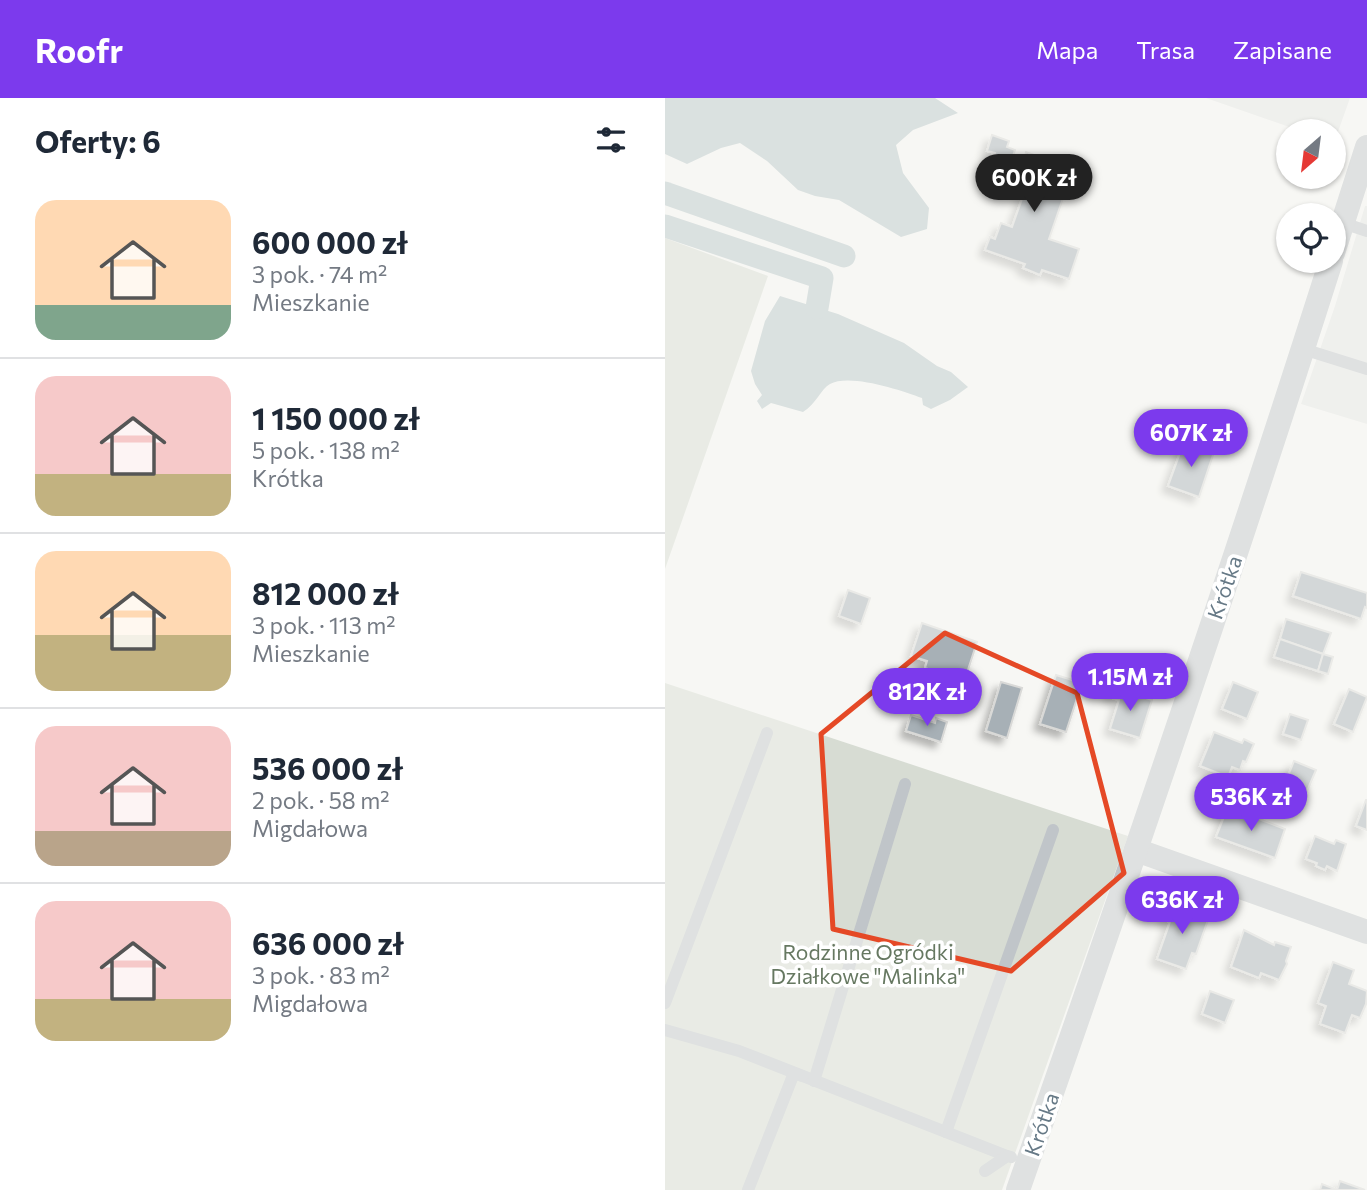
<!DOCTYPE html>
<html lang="pl">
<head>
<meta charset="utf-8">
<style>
	:root { --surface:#fff; --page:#f2f2f3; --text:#1f2937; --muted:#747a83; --line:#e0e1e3; --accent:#7c3aed }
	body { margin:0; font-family:Commissioner,sans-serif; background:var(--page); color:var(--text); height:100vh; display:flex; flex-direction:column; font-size:26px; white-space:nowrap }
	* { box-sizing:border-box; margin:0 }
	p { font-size:23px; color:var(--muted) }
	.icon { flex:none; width:38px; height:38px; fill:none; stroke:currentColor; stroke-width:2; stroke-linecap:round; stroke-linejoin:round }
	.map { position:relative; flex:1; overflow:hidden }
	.sheet { display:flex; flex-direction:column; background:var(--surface); width:665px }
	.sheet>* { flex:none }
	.needle { width:46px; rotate:208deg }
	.tools { position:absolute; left:611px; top:21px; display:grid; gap:14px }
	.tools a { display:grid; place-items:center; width:70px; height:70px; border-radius:50%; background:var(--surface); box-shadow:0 2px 5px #0004; font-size:35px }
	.price { position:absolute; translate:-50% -60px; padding:0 16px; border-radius:24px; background:var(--accent); color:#fff; font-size:23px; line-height:46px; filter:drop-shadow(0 2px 4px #0008) }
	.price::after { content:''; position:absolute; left:50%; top:42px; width:21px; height:16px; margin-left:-10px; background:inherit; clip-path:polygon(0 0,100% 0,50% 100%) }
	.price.on { background:#222; color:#fff }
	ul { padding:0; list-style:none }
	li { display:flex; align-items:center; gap:21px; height:175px; padding:0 35px }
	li+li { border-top:2px solid var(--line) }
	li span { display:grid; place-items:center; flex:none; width:196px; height:140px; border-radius:21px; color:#555 }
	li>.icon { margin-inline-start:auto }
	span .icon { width:84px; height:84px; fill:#fffc; stroke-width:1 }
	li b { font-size:30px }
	h2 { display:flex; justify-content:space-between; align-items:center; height:84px; padding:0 35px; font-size:30px }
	header { display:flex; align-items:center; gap:42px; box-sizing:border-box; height:98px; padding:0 35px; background:var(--accent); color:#fff }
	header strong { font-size:33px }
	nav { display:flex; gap:38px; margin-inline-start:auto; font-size:24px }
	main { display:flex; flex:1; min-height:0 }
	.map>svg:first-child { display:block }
</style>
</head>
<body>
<header>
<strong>Roofr</strong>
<nav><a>Mapa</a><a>Trasa</a><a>Zapisane</a></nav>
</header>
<main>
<section class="sheet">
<h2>Oferty: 6<svg class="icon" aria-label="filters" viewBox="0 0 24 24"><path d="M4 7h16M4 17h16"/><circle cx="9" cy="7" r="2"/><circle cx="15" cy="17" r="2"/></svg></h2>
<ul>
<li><span style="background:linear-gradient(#ffd9b3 75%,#7fa58c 0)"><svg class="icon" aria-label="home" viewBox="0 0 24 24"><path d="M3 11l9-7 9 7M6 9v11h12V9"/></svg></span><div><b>600 000 zł</b><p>3 pok. · 74 m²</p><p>Mieszkanie</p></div></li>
<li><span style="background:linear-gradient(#f6c9c9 70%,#c2b280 0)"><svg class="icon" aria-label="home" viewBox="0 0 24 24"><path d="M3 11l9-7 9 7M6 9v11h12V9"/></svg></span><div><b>1 150 000 zł</b><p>5 pok. · 138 m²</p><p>Krótka</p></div></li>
<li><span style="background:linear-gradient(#ffd9b3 60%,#c2b280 0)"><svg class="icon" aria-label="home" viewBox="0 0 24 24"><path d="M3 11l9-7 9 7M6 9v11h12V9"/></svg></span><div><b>812 000 zł</b><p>3 pok. · 113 m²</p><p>Mieszkanie</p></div></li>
<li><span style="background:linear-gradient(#f6c9c9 75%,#b9a48a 0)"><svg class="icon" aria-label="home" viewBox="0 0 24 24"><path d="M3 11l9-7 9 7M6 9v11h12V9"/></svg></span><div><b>536 000 zł</b><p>2 pok. · 58 m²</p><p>Migdałowa</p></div></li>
<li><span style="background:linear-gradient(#f6c9c9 70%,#c2b280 0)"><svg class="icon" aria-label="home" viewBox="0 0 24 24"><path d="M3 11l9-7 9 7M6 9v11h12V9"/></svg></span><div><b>636 000 zł</b><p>3 pok. · 83 m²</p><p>Migdałowa</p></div></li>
</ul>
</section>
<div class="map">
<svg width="702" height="1092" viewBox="0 0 702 1092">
	<defs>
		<filter id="shadow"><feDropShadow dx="-6" dy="6" stdDeviation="3.5" flood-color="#0004"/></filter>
	</defs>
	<rect width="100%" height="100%" fill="#f7f7f4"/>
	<!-- built -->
	<g fill="#e5e6e5">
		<polygon points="541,0 685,0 669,45 668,33 636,33"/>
		<polygon points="700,108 702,108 702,326 636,306 670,208"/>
	</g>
	<!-- green -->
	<g fill="#d7dcd3">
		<polygon points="0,140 103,178 0,471"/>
		<polygon points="0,585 463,738 337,1092 0,1092"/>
	</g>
	<!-- water -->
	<g fill="#b7c5c8">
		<polygon points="0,0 270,0 293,15 248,32 231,47 238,75 264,110 262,131 236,139 174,102 150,98 133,92 102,63 75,45 56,50 22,66 0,56"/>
		<path d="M115 198 173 216 239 245 272 268 286 274 303 289 285 302 266 311 258 307 257 300C236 292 184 275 165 286 156 291 151 306 138 314L106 305 97 311 92 303 97 297 90 286 86 273 100 223Z"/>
	</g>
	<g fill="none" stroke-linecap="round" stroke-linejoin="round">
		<!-- canal -->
		<g stroke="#b7c5c8" stroke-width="23">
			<polyline points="0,95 179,158"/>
			<polyline points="0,128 157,180 152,210"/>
		</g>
	</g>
	<!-- building -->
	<g fill="#a7b0b6" stroke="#d9d9d7" stroke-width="2" filter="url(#shadow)">
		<polygon points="327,37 344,43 342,49 350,52 348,58 359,62 361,54 380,61 378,66 389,70 391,65 408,71 384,141 414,151 404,181 377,172 375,177 358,170 360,166 320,152 325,139 330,141 336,125 347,129 359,95 351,92 357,74 327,64 330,55 322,53"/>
		<polygon points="519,344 549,354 534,399 503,388"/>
		<polygon points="636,474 702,495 702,510 700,509 696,521 628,498"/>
		<polygon points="183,492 205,500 196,526 174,518"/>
		<polygon points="621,521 666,535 658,556 615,541"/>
		<polygon points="257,525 312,544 301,578 286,572 284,578 260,570 262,563 246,558"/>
		<polygon points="615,541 658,556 653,573 609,559"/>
		<polygon points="658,556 668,559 663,576 653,573"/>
		<polygon points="391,577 417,585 401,634 375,626"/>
		<polygon points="336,584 357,590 342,640 321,633"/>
		<polygon points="568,584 593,594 582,621 557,611"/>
		<polygon points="447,589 487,602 475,640 445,631 454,602 444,599"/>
		<polygon points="684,591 702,599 688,634 669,626"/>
		<polygon points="625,616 643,622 636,642 618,636"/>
		<polygon points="246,617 270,625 271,620 282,624 276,644 241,633"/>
		<polygon points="549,634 577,645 579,641 589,646 581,664 578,663 575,672 567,669 563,679 535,668"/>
		<polygon points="629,663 651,672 634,712 613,703"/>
		<polygon points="701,702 702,702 702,732 691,728"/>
		<polygon points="563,709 620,731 610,760 551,739"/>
		<polygon points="650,738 669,746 671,742 681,746 672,773 662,768 660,772 651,768 652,765 641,761"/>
		<polygon points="505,805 544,819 531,856 527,855 521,871 492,861 505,824 499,822"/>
		<polygon points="579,832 609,847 610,844 626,849 621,863 622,866 614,882 596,875 594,880 566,869"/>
		<polygon points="668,864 689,872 684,886 702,893 701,906 695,920 687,917 680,935 655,926 661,908 653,905"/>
		<polygon points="545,893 569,902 560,925 537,916"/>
		<polygon points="675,1083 700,1092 655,1092 657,1086 672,1092"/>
	</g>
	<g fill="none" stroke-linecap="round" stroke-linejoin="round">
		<!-- service -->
		<g stroke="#c0c5c9" stroke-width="12">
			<polyline points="678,125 702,133"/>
			<polyline points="638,251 702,271"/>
			<polyline points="0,905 102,635"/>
			<polyline points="0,932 74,953 342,1058"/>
			<polyline points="149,983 240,686"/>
			<polyline points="281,1034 388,732"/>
			<polyline points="320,1073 342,1058 346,1059"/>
			<polyline points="83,1092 129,975 137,978"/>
		</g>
		<!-- minor -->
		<g stroke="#c0c5c9" stroke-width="24">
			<polyline points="668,155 702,49"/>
			<polyline points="471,752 702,834"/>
			<path d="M353 1092C461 784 567 474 666 163"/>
		</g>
	</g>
	<!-- marked area -->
	<path d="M0 0H702V1092H0ZM280 535 412 595 459 775 346 873 168 831 156 636Z" fill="#f7f7f4" fill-opacity=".55" fill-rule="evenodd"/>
	<path fill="none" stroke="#e54926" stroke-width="5" stroke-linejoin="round" d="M280 535 412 595 459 775 346 873 168 831 156 636Z"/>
	<g text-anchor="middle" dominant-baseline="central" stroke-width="7" stroke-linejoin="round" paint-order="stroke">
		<!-- street labels -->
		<g font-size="21" fill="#667986" stroke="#fff">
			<text transform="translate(559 489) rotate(-71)">Krótka</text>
			<text transform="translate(376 1026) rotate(-71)">Krótka</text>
		</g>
		<!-- park labels -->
		<g font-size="21" fill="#667861" stroke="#fff">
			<text x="203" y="853">Rodzinne Ogródki<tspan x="203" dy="24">Działkowe "Malinka"</tspan></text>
		</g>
	</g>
</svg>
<div class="tools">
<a><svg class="needle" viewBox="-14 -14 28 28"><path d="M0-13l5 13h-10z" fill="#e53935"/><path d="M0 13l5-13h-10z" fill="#747a83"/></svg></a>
<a><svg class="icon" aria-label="locate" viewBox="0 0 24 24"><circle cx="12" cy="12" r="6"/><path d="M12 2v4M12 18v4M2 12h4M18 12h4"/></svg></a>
</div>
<b class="price on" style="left:369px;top:116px">600K zł</b>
<b class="price" style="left:526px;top:371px">607K zł</b>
<b class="price" style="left:465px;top:615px">1.15M zł</b>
<b class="price" style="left:262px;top:630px">812K zł</b>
<b class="price" style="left:586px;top:735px">536K zł</b>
<b class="price" style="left:517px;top:838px">636K zł</b>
</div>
</main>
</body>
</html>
